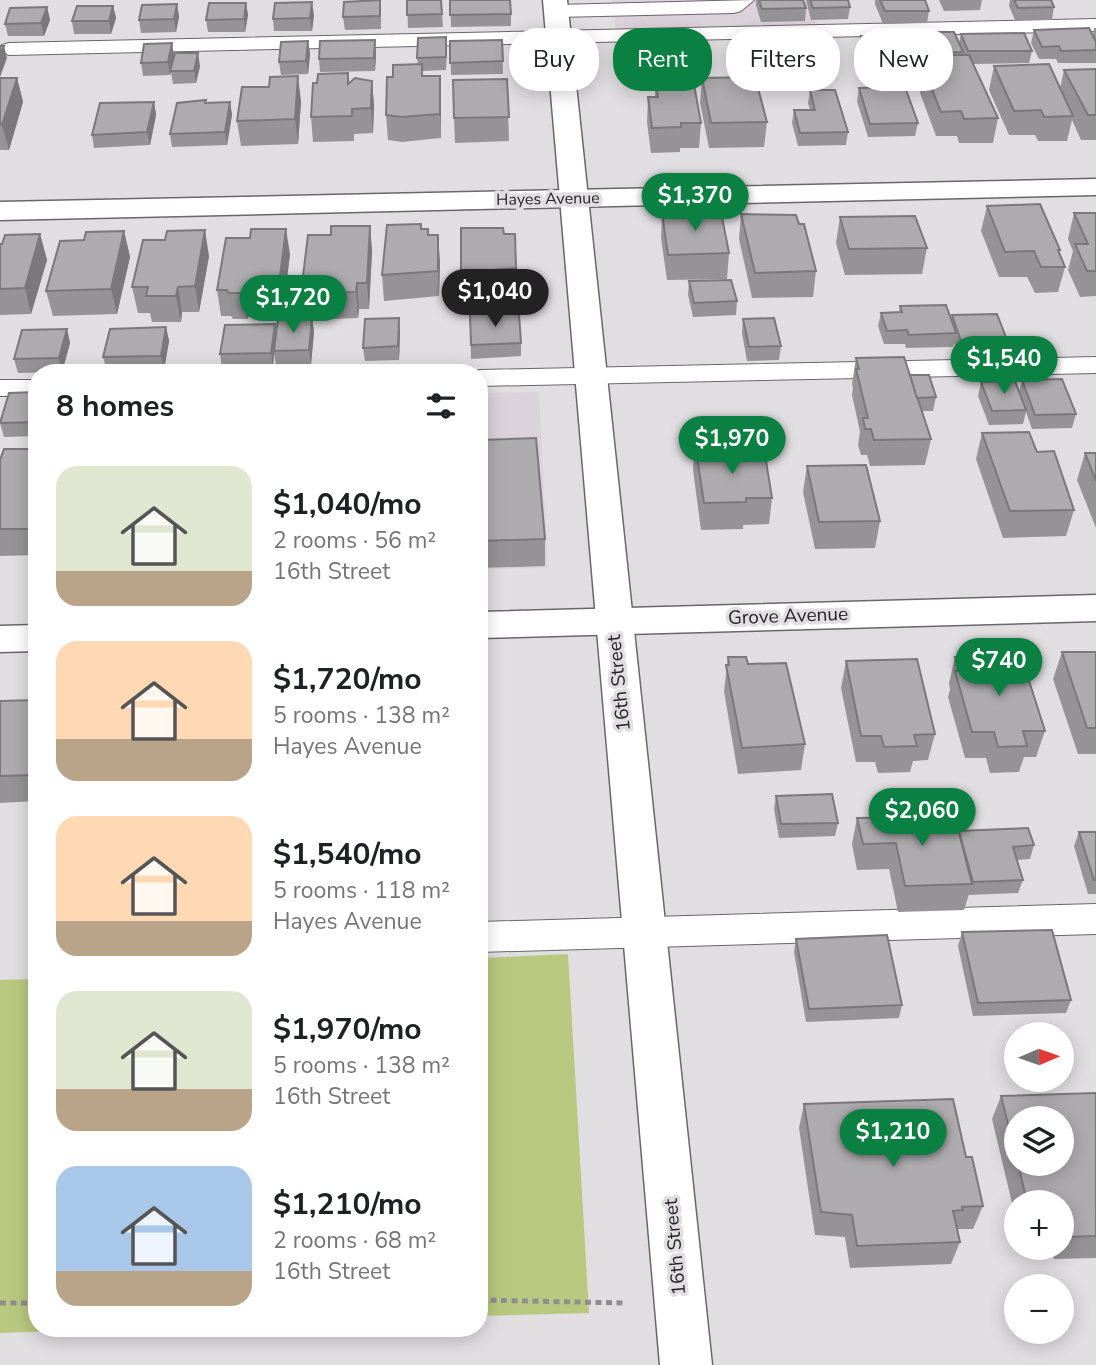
<!DOCTYPE html>
<html lang="en">
<head>
<meta charset="utf-8">
<style>
	:root { --surface:#fff; --page:#f2f2f2; --text:#202124; --muted:#757577; --accent:#0b8043 }
	body { margin:0; font-family:"Nunito Sans",sans-serif; background:var(--page); color:var(--text); height:100vh; display:flex; flex-direction:column; font-size:26px; white-space:nowrap }
	* { box-sizing:border-box; margin:0 }
	p { font-size:23px; color:var(--muted) }
	.icon { flex:none; width:38px; height:38px; fill:none; stroke:currentColor; stroke-width:2; stroke-linecap:round; stroke-linejoin:round }
	.map { position:relative; flex:1; overflow:hidden }
	.details { position:absolute; left:28px; top:364px; width:460px; height:973px; display:flex; flex-direction:column; background:var(--surface); border-radius:28px; box-shadow:0 4px 18px #0003 }
	.details>* { flex:none }
	.hud { position:absolute; left:509px; top:28px; width:481px; height:63px; display:flex; gap:14px }
	.needle { width:46px; rotate:88deg }
	.tools { position:absolute; left:1004px; top:1022px; display:grid; gap:14px }
	.tools a { display:grid; place-items:center; width:70px; height:70px; border-radius:50%; background:var(--surface); box-shadow:0 4px 18px #0003; font-size:35px }
	.price { position:absolute; translate:-50% -60px; padding:0 16px; border-radius:24px; background:var(--accent); color:#fff; font-size:23px; line-height:46px; filter:drop-shadow(0 2px 4px #0008) }
	.price::after { content:''; position:absolute; left:50%; top:42px; width:21px; height:16px; margin-left:-10px; background:inherit; clip-path:polygon(0 0,100% 0,50% 100%) }
	.price.on { background:#222; color:#fff }
	ul { padding:0; list-style:none }
	li { display:flex; align-items:center; gap:21px; height:175px; padding:0 28px }
	li span { display:grid; place-items:center; flex:none; width:196px; height:140px; border-radius:21px; color:#555 }
	li>.icon { margin-inline-start:auto }
	span .icon { width:84px; height:84px; fill:#fffc; stroke-width:1 }
	li b { font-size:30px }
	h2 { display:flex; justify-content:space-between; align-items:center; height:84px; padding:0 28px; font-size:30px }
	.chip { padding:0 24px; border-radius:28px; background:var(--surface); box-shadow:0 4px 18px #0003; font-size:24px; line-height:63px }
	.chip.on { background:var(--accent); color:#fff }
	.map>svg:first-child { display:block }
</style>
</head>
<body>
<div class="map">
<svg width="1096" height="1365" viewBox="0 0 1096 1365">
	<rect width="100%" height="100%" fill="#e1dee2"/>
	<!-- built -->
	<g fill="#dbd2db">
		<polygon points="612,0 809,0 817,26 616,30"/>
		<polygon points="539,392 548,568 480,569 480,393"/>
	</g>
	<!-- green -->
	<g fill="#b8c97f">
		<polygon points="568,954 589,1313 480,1316 480,958"/>
		<polygon points="37,979 37,1328 142,1328 0,1333 0,980"/>
	</g>
	<g fill="none" stroke-linecap="round" stroke-linejoin="round">
		<!-- lane casing -->
		<g stroke="#6a676a" stroke-width="2">
			<g id="lane">
				<polygon points="754,0 741,11 734,13 556,17 549,15 546,11 549,7 556,5"/>
				<polygon points="1096,19 1096,31 9,55 0,51 2,45 9,43"/>
				<polygon points="1096,357 1096,373 480,386 480,373 470,373 480,370"/>
				<rect x="0" y="380" width="37" height="16"/>
				<polygon points="1096,904 1096,934 480,952 480,922"/>
			</g>
		</g>
		<!-- street casing -->
		<g stroke="#6a676a" stroke-width="3">
			<g id="street">
				<polygon points="1096,179 1096,195 0,220 0,202"/>
				<polygon points="1096,595 1096,621 480,638 480,612"/>
				<polygon points="37,625 37,651 0,652 0,626"/>
			</g>
		</g>
		<!-- secondary casing -->
		<g stroke="#6a676a" stroke-width="3">
			<polygon id="secondary" points="543,0 567,0 712,1365 660,1365"/>
		</g>
		<!-- path -->
		<g stroke="#908d90" stroke-width="5" stroke-dasharray="6 4.5" stroke-linecap="butt">
			<polyline points="480,1300 624,1303"/>
			<polyline points="0,1303 37,1303"/>
		</g>
		<!-- lane -->
		<use href="#lane" fill="#fff" fill-rule="evenodd"/>
		<!-- street -->
		<use href="#street" fill="#fff" fill-rule="evenodd"/>
		<!-- secondary -->
		<use href="#secondary" fill="#fff" fill-rule="evenodd"/>
	</g>
	<!-- wall -->
	<g fill="#969396" fill-rule="evenodd">
		<polygon points="407,0 441,0 443,27 408,28"/>
		<polygon points="450,0 511,14 511,26 451,27"/>
		<polygon points="756,0 803,0 806,8 805,21 761,22 756,5"/>
		<polygon points="806,0 848,0 850,7 848,19 811,20"/>
		<polygon points="875,0 925,0 929,11 927,23 883,24 875,4"/>
		<polygon points="939,0 982,0 980,10 944,11"/>
		<polygon points="1010,0 1051,0 1054,7 1052,20 1015,20 1009,6"/>
		<polygon points="246,3 248,15 245,32 208,32 206,20"/>
		<polygon points="177,4 179,17 176,32 141,33 139,20"/>
		<polygon points="113,6 116,18 111,34 74,34 72,21"/>
		<polygon points="47,7 50,20 44,36 8,36 5,24"/>
		<polygon points="381,13 381,29 345,30 343,17"/>
		<polygon points="314,15 312,31 274,31 273,19"/>
		<polygon points="1094,28 1096,28 1096,63 1058,63 1056,59 1039,59 1031,43 1034,30 1093,36"/>
		<polygon points="916,32 959,44 961,34 1032,51 1029,63 973,64 998,118 993,143 959,143 957,136 936,136 920,93 924,69 938,69 939,65 922,66 914,45"/>
		<polygon points="861,36 894,54 892,66 866,67 859,49"/>
		<polygon points="641,37 686,57 685,70 643,71 640,49"/>
		<polygon points="791,39 825,58 823,71 795,71 790,52"/>
		<polygon points="502,40 503,74 451,75 450,41"/>
		<polygon points="308,41 310,54 308,74 281,75 279,62"/>
		<polygon points="172,43 174,56 200,66 196,83 173,84 171,73 170,75 143,76 141,63"/>
		<polygon points="447,50 446,70 422,71 423,76 440,76 441,138 402,142 388,140 386,115 393,77 418,64 417,58"/>
		<polygon points="376,53 375,71 320,72 319,59"/>
		<polygon points="994,66 1060,88 1064,70 1096,69 1096,140 1081,140 1072,120 1067,141 1038,141 1035,135 1009,135 989,90"/>
		<polygon points="0,78 17,78 23,102 9,150 0,150"/>
		<polygon points="702,78 767,122 764,147 709,148 700,103"/>
		<polygon points="507,79 509,141 455,143 454,118"/>
		<polygon points="655,79 701,123 699,148 680,148 680,152 651,153 647,122 648,97 655,97"/>
		<polygon points="372,81 374,106 373,133 354,134 354,141 313,142 311,117 349,83"/>
		<polygon points="269,87 301,101 298,144 241,146 237,121"/>
		<polygon points="859,88 918,123 915,136 868,137 857,101"/>
		<polygon points="810,90 848,132 846,145 798,146 792,123 794,110 810,110 808,103"/>
		<polygon points="206,100 206,103 230,102 232,115 227,145 172,147 170,134"/>
		<polygon points="154,102 156,115 150,145 94,148 92,135"/>
		<polygon points="987,206 1060,250 1059,253 1065,267 1058,292 1035,293 1027,277 999,277 981,231"/>
		<polygon points="662,213 729,253 727,279 667,280 661,238"/>
		<polygon points="1074,213 1096,213 1096,296 1080,297 1068,270 1073,251 1068,239"/>
		<polygon points="741,214 799,224 816,271 813,297 752,298 739,239"/>
		<polygon points="840,217 927,248 922,274 845,275 836,243"/>
		<polygon points="370,226 372,251 369,309 359,309 358,318 333,319 332,310 305,310 302,284 331,235"/>
		<polygon points="421,229 440,261 439,296 384,301 382,275"/>
		<polygon points="124,231 130,257 117,314 53,316 46,291 84,240"/>
		<polygon points="40,234 47,260 31,314 0,315 0,244"/>
		<polygon points="504,234 515,234 516,294 463,299 461,273"/>
		<polygon points="290,254 283,310 261,311 261,315 249,316 247,319 233,319 231,316 221,316 217,290"/>
		<polygon points="209,256 199,312 182,312 181,322 152,322 150,313 138,313 132,287"/>
		<polygon points="689,281 737,301 736,315 693,317 688,295"/>
		<polygon points="900,306 951,319 952,315 1007,340 1004,354 958,355 954,343 953,347 906,348 905,344 884,344 878,326 881,313 899,312"/>
		<polygon points="470,314 521,343 521,356 471,359"/>
		<polygon points="312,318 314,332 311,364 276,365 274,354 273,367 222,368 220,354 275,324 276,333"/>
		<polygon points="743,319 781,346 779,360 747,361 742,333"/>
		<polygon points="166,327 169,341 164,370 107,371 103,357"/>
		<polygon points="67,329 70,343 62,372 18,373 14,359"/>
		<polygon points="400,332 399,360 365,361 363,348"/>
		<polygon points="856,358 910,375 936,397 933,411 922,411 931,439 925,465 870,466 867,455 861,455 858,445 860,432 852,395 853,388 852,384"/>
		<polygon points="1022,380 1076,414 1072,428 1032,429 1026,412 1023,424 989,425 978,396 981,382 1019,392"/>
		<polygon points="37,392 37,436 4,437 0,423"/>
		<polygon points="982,433 1037,452 1074,510 1066,536 1003,538 976,459"/>
		<polygon points="480,440 545,539 545,566 480,568"/>
		<polygon points="37,444 37,555 0,556 0,460 31,449"/>
		<polygon points="695,444 723,456 772,498 769,524 743,525 743,529 701,530 693,470"/>
		<polygon points="1085,453 1096,453 1096,528 1077,480"/>
		<polygon points="807,466 880,521 875,548 815,549 803,492"/>
		<polygon points="1062,652 1096,652 1096,754 1078,754 1053,679"/>
		<polygon points="728,657 748,664 805,744 801,770 738,774 724,691"/>
		<polygon points="955,657 1022,668 1045,731 1036,757 1024,757 1019,772 990,773 986,758 965,758 948,697 950,690 949,683"/>
		<polygon points="846,661 935,734 928,760 913,761 910,772 878,773 875,762 856,762 841,688"/>
		<polygon points="37,700 37,801 0,803 0,701"/>
		<polygon points="776,796 838,823 835,836 779,838 774,809"/>
		<polygon points="857,818 956,833 959,833 959,831 1034,845 1030,859 1017,860 1023,880 1018,893 969,895 969,894 964,910 898,912 889,869 857,870 852,844"/>
		<polygon points="1079,832 1096,832 1096,894 1088,894 1074,846"/>
		<polygon points="962,932 1071,1000 1066,1013 973,1016 958,946"/>
		<polygon points="796,939 902,1005 899,1018 806,1022 794,952"/>
		<path d="M1096 1093V1258L1054 1259 1051 1248H1062V1202H1017V1224L992 1119 1001 1096ZM1017 1118 1062 1164H1017Z"/>
		<polygon points="804,1104 966,1157 983,1206 973,1229 957,1229 960,1242 951,1264 850,1268 845,1237 815,1235 799,1128"/>
	</g>
	<!-- shaded-wall -->
	<g fill="#7a787a">
		<polygon points="312,2 314,15 312,31 310,18"/>
		<polygon points="246,3 248,15 245,32 244,19"/>
		<polygon points="177,4 179,17 176,32 174,19"/>
		<polygon points="113,6 116,18 111,34 109,21"/>
		<polygon points="47,7 50,20 44,36 41,23"/>
		<polygon points="375,40 376,53 375,71 374,58"/>
		<polygon points="308,41 310,54 308,74 306,61"/>
		<polygon points="172,43 174,56 170,75 168,62"/>
		<polygon points="4,46 7,58 0,77 0,55"/>
		<polygon points="198,53 200,66 196,83 194,71"/>
		<polygon points="298,76 301,101 298,144 295,119"/>
		<polygon points="440,76 441,101 441,138 440,114"/>
		<polygon points="17,78 23,102 9,150 2,125"/>
		<polygon points="372,81 374,106 373,133 371,108"/>
		<polygon points="154,102 156,115 150,145 147,132"/>
		<polygon points="230,102 232,115 227,145 225,132"/>
		<polygon points="370,226 372,251 369,309 367,283"/>
		<polygon points="286,229 290,254 283,310 279,284"/>
		<polygon points="205,230 209,256 199,312 195,286"/>
		<polygon points="124,231 130,257 117,314 111,289"/>
		<polygon points="40,234 47,260 31,314 25,288"/>
		<polygon points="438,235 440,261 439,296 438,271"/>
		<polygon points="357,283 359,309 358,318 356,292"/>
		<polygon points="258,285 261,311 261,315 257,290"/>
		<polygon points="178,287 182,312 181,322 176,296"/>
		<polygon points="245,290 249,316 247,319 243,293"/>
		<polygon points="312,318 314,332 311,364 309,350"/>
		<polygon points="399,318 400,332 399,360 398,346"/>
		<polygon points="275,324 277,338 274,351 273,367 271,353"/>
		<polygon points="166,327 169,341 164,370 161,356"/>
		<polygon points="67,329 70,343 62,372 59,358"/>
	</g>
	<!-- building -->
	<g fill="#aeabae" stroke="#7a787a" stroke-width="2">
		<polygon points="380,0 380,16 343,17 344,2"/>
		<polygon points="407,0 441,0 442,14 407,15"/>
		<polygon points="450,0 510,0 511,14 450,15"/>
		<polygon points="759,0 803,0 806,8 762,9"/>
		<polygon points="810,0 848,0 850,7 813,8"/>
		<polygon points="880,0 925,0 929,11 885,11"/>
		<polygon points="1014,0 1051,0 1054,7 1018,8"/>
		<polygon points="312,2 310,18 273,19 275,3"/>
		<polygon points="209,3 246,3 244,19 206,20"/>
		<polygon points="177,4 174,19 139,20 142,5"/>
		<polygon points="77,6 113,6 109,21 72,21"/>
		<polygon points="47,7 41,23 5,24 10,8"/>
		<polygon points="1089,28 1096,42 1096,50 1061,51 1059,46 1042,47 1034,30"/>
		<polygon points="916,32 954,32 963,52 924,53"/>
		<polygon points="1024,33 1032,51 968,51 961,34"/>
		<polygon points="681,36 686,57 644,58 641,37"/>
		<polygon points="861,36 887,36 894,54 867,54"/>
		<polygon points="446,37 446,57 417,58 418,38"/>
		<polygon points="791,39 819,39 825,58 796,58"/>
		<polygon points="375,40 374,58 319,59 320,41"/>
		<polygon points="502,40 503,61 450,63 450,41"/>
		<polygon points="308,41 306,61 279,62 281,42"/>
		<polygon points="172,43 168,62 141,63 144,44"/>
		<polygon points="0,46 4,46 0,55"/>
		<polygon points="175,53 198,53 194,71 170,71"/>
		<polygon points="941,55 969,55 998,118 964,119 961,111 941,112 924,69 946,69"/>
		<polygon points="422,64 422,76 440,76 440,114 401,117 386,115 387,77 393,77 393,65"/>
		<polygon points="1049,64 1073,116 1044,117 1041,110 1014,111 994,66"/>
		<polygon points="1096,69 1096,115 1088,115 1064,70"/>
		<polygon points="348,73 348,84 355,78 372,81 371,108 352,109 352,116 311,117 313,83 317,83 318,74"/>
		<polygon points="298,76 295,119 237,121 242,87 269,87 270,77"/>
		<polygon points="755,77 767,122 711,123 702,78"/>
		<polygon points="0,78 17,78 2,125 0,125"/>
		<polygon points="507,79 509,117 454,118 453,80"/>
		<polygon points="655,79 693,79 701,123 681,123 681,127 652,128 648,97 658,97"/>
		<polygon points="905,87 918,123 870,124 859,88"/>
		<polygon points="810,90 835,90 848,132 800,133 794,110 815,110"/>
		<polygon points="206,100 205,103 230,102 225,132 170,134 177,103"/>
		<polygon points="154,102 147,132 92,135 100,103"/>
		<polygon points="1040,204 1060,250 1058,250 1065,267 1041,267 1034,251 1005,252 987,206"/>
		<polygon points="721,212 729,253 668,255 662,213"/>
		<polygon points="1074,213 1096,213 1096,271 1087,271 1075,244 1088,244"/>
		<polygon points="741,214 796,215 799,224 804,224 816,271 755,273"/>
		<polygon points="915,216 927,248 849,249 840,217"/>
		<polygon points="421,224 421,229 428,229 428,235 438,235 438,271 382,275 387,225"/>
		<polygon points="331,226 370,226 367,283 357,283 356,292 330,293 331,284 302,284 308,235 331,235"/>
		<polygon points="461,228 503,228 504,234 515,234 516,268 461,273"/>
		<polygon points="251,229 286,229 279,284 258,285 257,290 245,290 243,293 229,293 227,290 217,290 226,238 250,238"/>
		<polygon points="205,230 195,286 178,287 176,296 146,296 148,287 132,287 143,240 165,240 167,231"/>
		<polygon points="124,231 111,289 46,291 60,241 84,240 86,232"/>
		<polygon points="40,234 25,288 0,289 0,244 2,244 5,235"/>
		<polygon points="731,280 737,301 694,303 689,281"/>
		<polygon points="946,305 956,333 909,335 907,330 887,331 881,313 902,312 900,306"/>
		<polygon points="470,314 519,314 521,343 471,345"/>
		<polygon points="997,314 1007,340 961,341 952,315"/>
		<polygon points="312,318 309,350 274,351 278,319"/>
		<polygon points="399,318 398,346 363,348 365,319"/>
		<polygon points="774,318 781,346 749,347 743,319"/>
		<polygon points="275,324 271,353 220,354 225,325"/>
		<polygon points="166,327 161,356 103,357 110,329"/>
		<polygon points="67,329 59,358 14,359 22,330"/>
		<polygon points="904,357 931,439 874,440 871,429 865,429 863,418 868,418 856,369 859,369 856,358"/>
		<polygon points="910,375 929,375 936,397 917,398"/>
		<polygon points="1062,379 1076,414 1035,415 1022,380"/>
		<polygon points="1015,381 1026,410 992,411 981,382"/>
		<polygon points="37,392 37,422 0,423 9,393"/>
		<polygon points="1029,432 1037,452 1054,451 1074,510 1010,511 982,433"/>
		<polygon points="536,438 545,539 480,541 480,440"/>
		<polygon points="32,444 37,444 37,529 0,529 0,460 4,449 31,449"/>
		<polygon points="695,444 721,444 723,456 765,455 772,498 746,498 746,502 704,503"/>
		<polygon points="1085,453 1096,453 1096,481"/>
		<polygon points="866,465 880,521 819,522 807,466"/>
		<polygon points="1062,652 1096,652 1096,728 1087,728"/>
		<polygon points="1018,656 1022,668 1025,668 1045,731 1023,731 1027,746 998,747 994,732 972,732 955,671 959,671 955,657"/>
		<polygon points="728,657 746,657 748,664 786,663 805,744 742,748 726,665 729,665"/>
		<polygon points="917,659 935,734 914,735 917,746 884,747 881,736 861,736 846,661"/>
		<polygon points="37,700 37,775 0,776 0,701"/>
		<polygon points="832,794 838,823 781,824 776,796"/>
		<polygon points="952,816 956,833 959,833 972,884 905,886 896,843 863,844 857,818"/>
		<polygon points="1028,828 1034,845 1013,847 1023,880 973,882 959,831"/>
		<polygon points="1079,832 1096,832 1096,880 1094,880"/>
		<polygon points="1052,930 1071,1000 978,1003 962,932"/>
		<polygon points="887,935 902,1005 809,1009 796,939"/>
		<polygon points="1096,1093 1096,1236 1065,1237 1062,1227 1062,1202 1027,1202 1018,1164 1062,1164 1062,1118 1017,1118 1017,1160 1001,1096"/>
		<polygon points="953,1099 966,1157 972,1157 983,1206 962,1207 963,1210 953,1211 960,1242 857,1246 852,1215 821,1212 804,1104"/>
	</g>
	<g text-anchor="middle" dominant-baseline="central" stroke-width="7" stroke-linejoin="round" paint-order="stroke">
		<!-- far-street labels -->
		<g font-size="16" fill="#242324" stroke="#e1dee2">
			<text transform="translate(548 199) rotate(-1)">Hayes Avenue</text>
		</g>
		<!-- street labels -->
		<g font-size="19" fill="#242324" stroke="#e1dee2">
			<text transform="translate(788 616) rotate(-2)">Grove Avenue</text>
			<text transform="translate(619 683) rotate(-96)">16th Street</text>
			<text transform="translate(675 1247) rotate(-95)">16th Street</text>
		</g>
	</g>
</svg>
<div class="tools">
<a><svg class="needle" viewBox="-14 -14 28 28"><path d="M0-13l5 13h-10z" fill="#e53935"/><path d="M0 13l5-13h-10z" fill="#757577"/></svg></a>
<a><svg class="icon" aria-label="layers" viewBox="0 0 24 24"><path d="M12 4l9 5-9 5-9-5zM3 14l9 5 9-5"/></svg></a>
<a>+</a>
<a>−</a>
</div>
<b class="price" style="left:695px;top:233px">$1,370</b>
<b class="price on" style="left:495px;top:329px">$1,040</b>
<b class="price" style="left:293px;top:335px">$1,720</b>
<b class="price" style="left:1004px;top:396px">$1,540</b>
<b class="price" style="left:732px;top:476px">$1,970</b>
<b class="price" style="left:999px;top:698px">$740</b>
<b class="price" style="left:922px;top:848px">$2,060</b>
<b class="price" style="left:893px;top:1169px">$1,210</b>
<div class="hud">
<a class="chip">Buy</a>
<a class="chip on">Rent</a>
<a class="chip">Filters</a>
<a class="chip">New</a>
</div>
<section class="details">
<h2>8 homes<svg class="icon" aria-label="filters" viewBox="0 0 24 24"><path d="M4 7h16M4 17h16"/><circle cx="9" cy="7" r="2"/><circle cx="15" cy="17" r="2"/></svg></h2>
<ul>
<li><span style="background:linear-gradient(#dfe7d0 75%,#b9a48a 0)"><svg class="icon" aria-label="home" viewBox="0 0 24 24"><path d="M3 11l9-7 9 7M6 9v11h12V9"/></svg></span><div><b>$1,040/mo</b><p>2 rooms · 56 m²</p><p>16th Street</p></div></li>
<li><span style="background:linear-gradient(#ffd9b3 70%,#b9a48a 0)"><svg class="icon" aria-label="home" viewBox="0 0 24 24"><path d="M3 11l9-7 9 7M6 9v11h12V9"/></svg></span><div><b>$1,720/mo</b><p>5 rooms · 138 m²</p><p>Hayes Avenue</p></div></li>
<li><span style="background:linear-gradient(#ffd9b3 75%,#b9a48a 0)"><svg class="icon" aria-label="home" viewBox="0 0 24 24"><path d="M3 11l9-7 9 7M6 9v11h12V9"/></svg></span><div><b>$1,540/mo</b><p>5 rooms · 118 m²</p><p>Hayes Avenue</p></div></li>
<li><span style="background:linear-gradient(#dfe7d0 70%,#b9a48a 0)"><svg class="icon" aria-label="home" viewBox="0 0 24 24"><path d="M3 11l9-7 9 7M6 9v11h12V9"/></svg></span><div><b>$1,970/mo</b><p>5 rooms · 138 m²</p><p>16th Street</p></div></li>
<li><span style="background:linear-gradient(#a9c7e8 75%,#b9a48a 0)"><svg class="icon" aria-label="home" viewBox="0 0 24 24"><path d="M3 11l9-7 9 7M6 9v11h12V9"/></svg></span><div><b>$1,210/mo</b><p>2 rooms · 68 m²</p><p>16th Street</p></div></li>
</ul>
</section>
</div>
</body>
</html>
